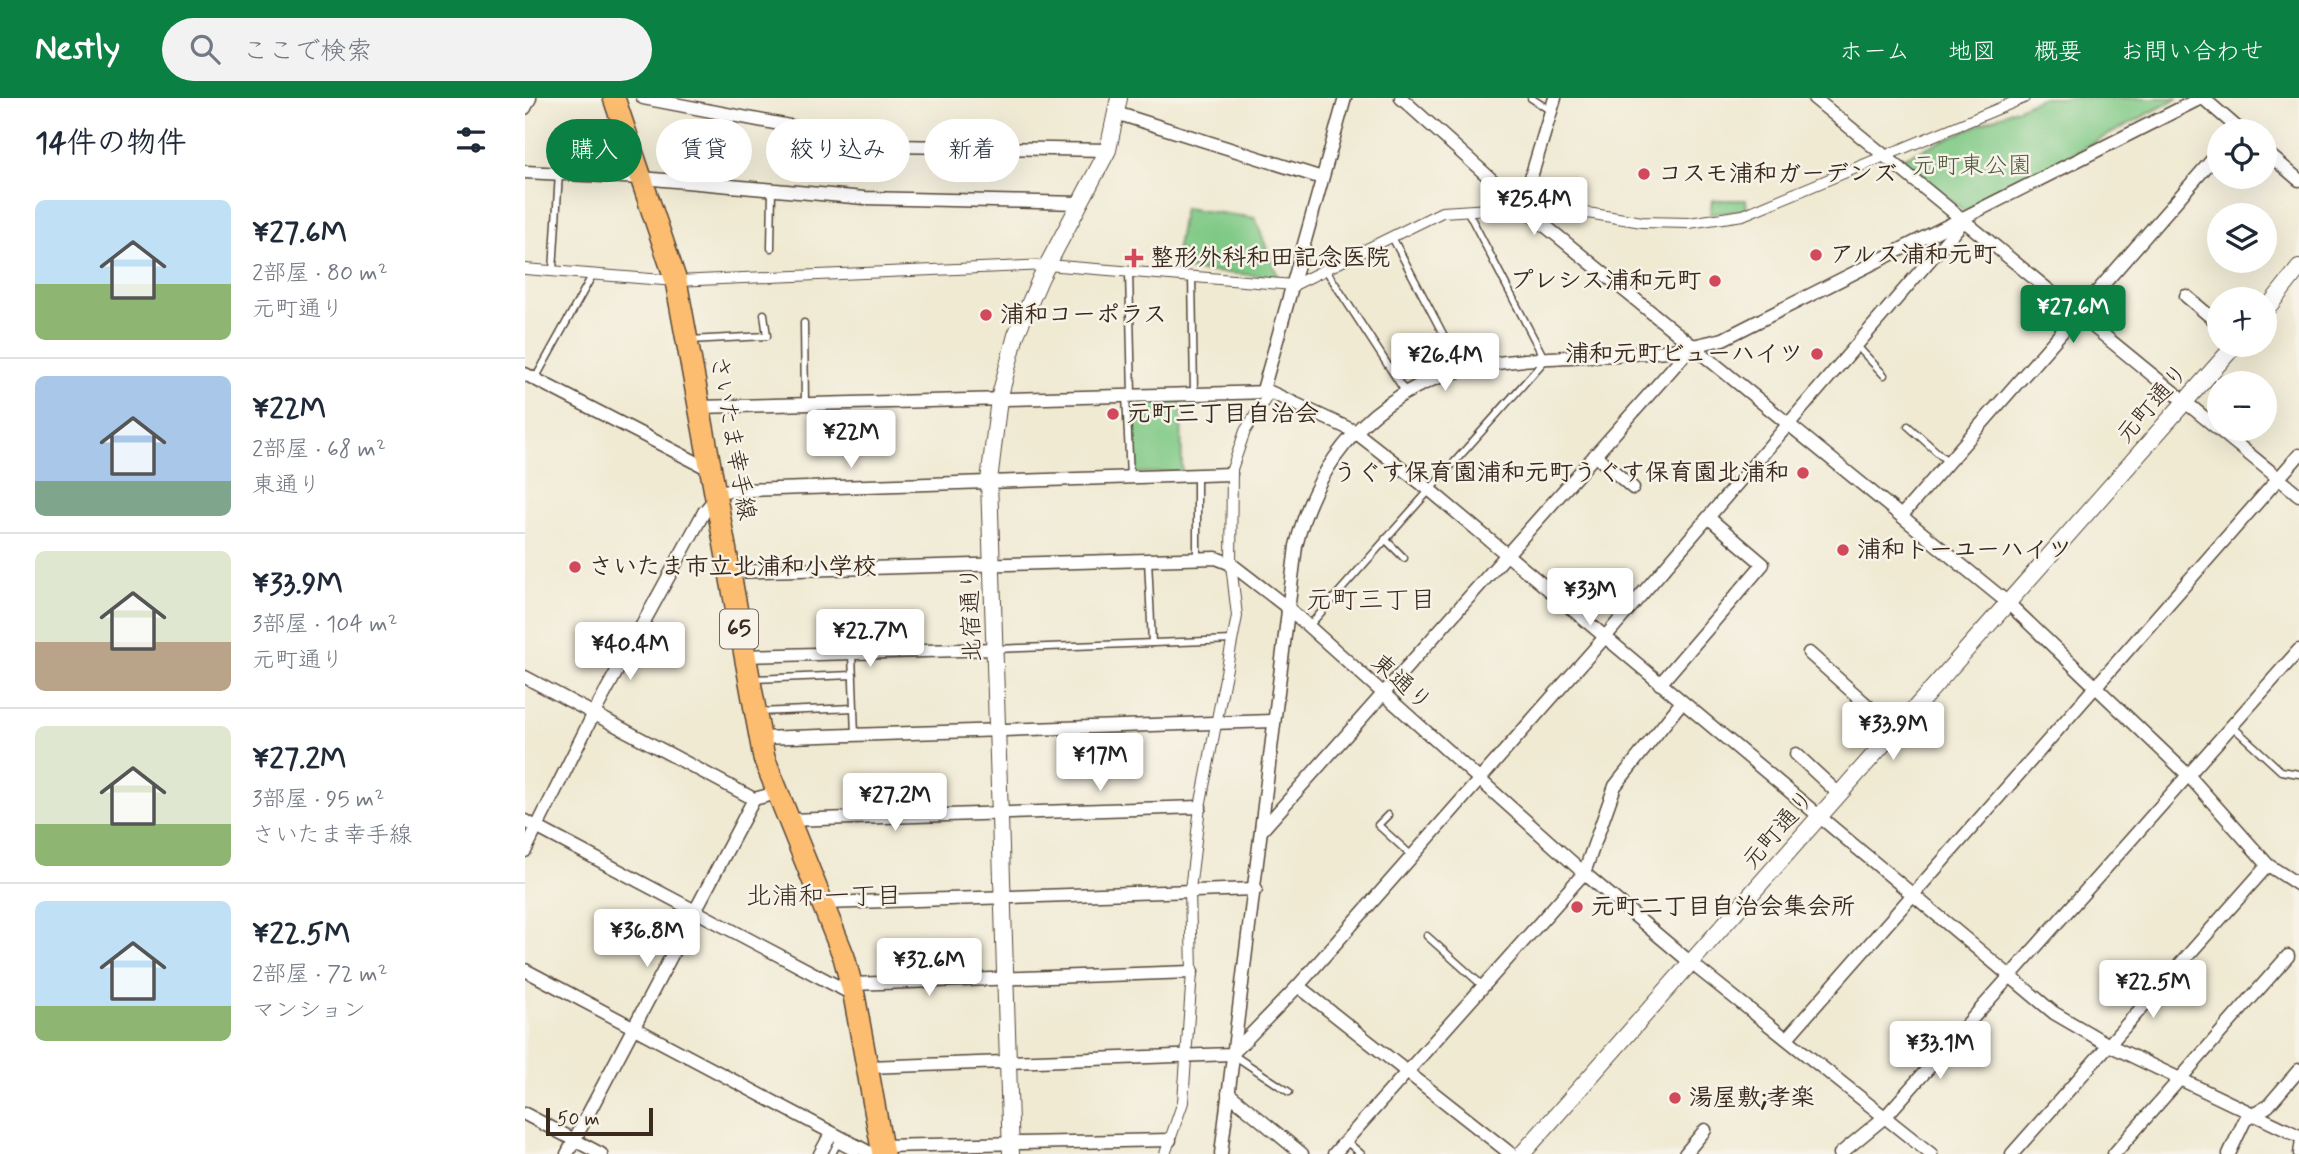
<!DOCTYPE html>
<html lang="ja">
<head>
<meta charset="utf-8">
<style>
	:root { --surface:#fff; --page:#f2f2f3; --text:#1f2937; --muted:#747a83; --line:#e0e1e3; --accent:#0b8043 }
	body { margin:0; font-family:Mynerve,"Klee One",sans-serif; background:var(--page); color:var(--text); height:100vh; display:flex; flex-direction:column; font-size:26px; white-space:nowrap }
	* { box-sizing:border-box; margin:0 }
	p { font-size:23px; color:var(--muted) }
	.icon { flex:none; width:38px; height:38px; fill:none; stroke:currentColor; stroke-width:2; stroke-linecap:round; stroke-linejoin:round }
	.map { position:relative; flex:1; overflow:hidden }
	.details { display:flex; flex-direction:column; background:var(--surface); width:525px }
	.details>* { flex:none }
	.guide { position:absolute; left:21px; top:21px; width:665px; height:63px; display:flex; gap:14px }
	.tools { position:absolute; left:1682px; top:21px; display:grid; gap:14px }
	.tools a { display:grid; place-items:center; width:70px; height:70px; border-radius:50%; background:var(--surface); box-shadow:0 7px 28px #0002; font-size:35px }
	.scale { position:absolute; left:21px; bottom:18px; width:107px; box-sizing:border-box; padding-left:7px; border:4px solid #3b2a1e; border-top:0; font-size:19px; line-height:24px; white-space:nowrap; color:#3b2a1e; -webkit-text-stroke:5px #f7f3e8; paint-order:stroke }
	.price { position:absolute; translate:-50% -60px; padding:0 16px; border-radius:7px; background:#fff; color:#222; font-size:23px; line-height:46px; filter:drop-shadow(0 2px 4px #0008) }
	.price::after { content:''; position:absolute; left:50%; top:42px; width:21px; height:16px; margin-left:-10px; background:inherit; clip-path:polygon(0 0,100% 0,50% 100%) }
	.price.active { background:var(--accent); color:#fff }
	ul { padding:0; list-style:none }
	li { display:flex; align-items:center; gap:21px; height:175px; padding:0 35px }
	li+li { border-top:2px solid var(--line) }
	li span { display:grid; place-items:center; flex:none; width:196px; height:140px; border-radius:10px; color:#555 }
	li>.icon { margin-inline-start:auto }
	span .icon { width:84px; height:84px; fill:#fffc; stroke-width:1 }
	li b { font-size:30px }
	h2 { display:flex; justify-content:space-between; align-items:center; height:84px; padding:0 35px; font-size:30px }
	.tag { padding:0 24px; border-radius:32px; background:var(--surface); box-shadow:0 7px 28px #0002; font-size:24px; line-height:63px }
	.tag.active { background:var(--accent); color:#fff }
	header { display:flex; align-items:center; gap:42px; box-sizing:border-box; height:98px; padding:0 35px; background:var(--accent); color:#fff }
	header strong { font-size:33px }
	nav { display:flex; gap:38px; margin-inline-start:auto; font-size:24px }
	.search { width:490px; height:63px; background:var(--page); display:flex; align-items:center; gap:18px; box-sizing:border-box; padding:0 24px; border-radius:38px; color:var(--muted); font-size:26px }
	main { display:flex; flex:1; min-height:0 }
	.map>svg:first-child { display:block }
</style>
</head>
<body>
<header>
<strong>Nestly</strong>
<div class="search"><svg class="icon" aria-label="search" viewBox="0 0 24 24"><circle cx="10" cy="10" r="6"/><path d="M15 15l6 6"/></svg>ここで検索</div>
<nav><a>ホーム</a><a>地図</a><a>概要</a><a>お問い合わせ</a></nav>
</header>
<main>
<section class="details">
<h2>14件の物件<svg class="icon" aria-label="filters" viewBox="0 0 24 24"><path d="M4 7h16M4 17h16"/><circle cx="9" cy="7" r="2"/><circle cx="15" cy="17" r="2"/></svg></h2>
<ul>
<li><span style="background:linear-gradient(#bfe0f5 60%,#8fb573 0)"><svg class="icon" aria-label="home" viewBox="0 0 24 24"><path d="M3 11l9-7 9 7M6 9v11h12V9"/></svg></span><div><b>¥27.6M</b><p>2部屋 · 80 m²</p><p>元町通り</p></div></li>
<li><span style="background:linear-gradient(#a9c7e8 75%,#7fa58c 0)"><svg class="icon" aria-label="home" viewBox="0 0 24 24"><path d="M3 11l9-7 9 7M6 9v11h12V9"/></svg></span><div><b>¥22M</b><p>2部屋 · 68 m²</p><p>東通り</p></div></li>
<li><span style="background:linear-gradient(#dfe7d0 65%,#b9a48a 0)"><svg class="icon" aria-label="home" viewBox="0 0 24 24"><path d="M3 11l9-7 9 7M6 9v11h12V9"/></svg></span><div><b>¥33.9M</b><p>3部屋 · 104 m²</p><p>元町通り</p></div></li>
<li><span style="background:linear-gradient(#dfe7d0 70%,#8fb573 0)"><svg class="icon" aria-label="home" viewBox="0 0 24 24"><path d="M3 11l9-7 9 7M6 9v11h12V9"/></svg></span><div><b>¥27.2M</b><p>3部屋 · 95 m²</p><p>さいたま幸手線</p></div></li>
<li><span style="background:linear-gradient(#bfe0f5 75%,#8fb573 0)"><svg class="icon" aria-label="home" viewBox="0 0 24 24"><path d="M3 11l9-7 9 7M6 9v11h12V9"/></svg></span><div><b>¥22.5M</b><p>2部屋 · 72 m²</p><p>マンション</p></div></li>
</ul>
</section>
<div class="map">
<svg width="1774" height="1056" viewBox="0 0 1774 1056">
	<rect width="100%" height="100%" fill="#f7f3e8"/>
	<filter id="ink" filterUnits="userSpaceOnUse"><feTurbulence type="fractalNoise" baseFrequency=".0143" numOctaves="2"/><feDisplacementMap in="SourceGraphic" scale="14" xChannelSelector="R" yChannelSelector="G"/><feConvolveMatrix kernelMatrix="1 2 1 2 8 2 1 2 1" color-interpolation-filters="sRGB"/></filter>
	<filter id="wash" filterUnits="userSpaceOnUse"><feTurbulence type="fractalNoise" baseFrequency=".00686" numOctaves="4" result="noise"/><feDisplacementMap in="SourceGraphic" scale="28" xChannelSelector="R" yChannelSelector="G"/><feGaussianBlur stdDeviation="1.57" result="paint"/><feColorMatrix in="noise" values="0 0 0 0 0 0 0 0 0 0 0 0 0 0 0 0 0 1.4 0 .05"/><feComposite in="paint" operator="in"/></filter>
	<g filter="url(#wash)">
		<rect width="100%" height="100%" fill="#f0ead3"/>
		<!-- green -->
		<g fill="#7fc985" stroke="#5d7a52" stroke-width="2">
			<polygon points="1516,0 1653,0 1439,113 1377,60"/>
			<polygon points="1187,102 1221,102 1222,112 1185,116"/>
			<polygon points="659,110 730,120 753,179 648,171"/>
			<polygon points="656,302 657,374 609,375 609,303"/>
		</g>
	</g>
	<g filter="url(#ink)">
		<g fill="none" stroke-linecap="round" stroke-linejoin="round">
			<!-- service casing -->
			<g stroke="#564739" stroke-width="9">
				<g id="service">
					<polyline points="1006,0 1026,13"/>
					<polyline points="867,139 937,272"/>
					<polyline points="246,150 247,92"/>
					<polyline points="801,172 881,295"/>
					<polyline points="28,173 34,75"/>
					<polyline points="604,174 607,297"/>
					<polyline points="667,178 669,294"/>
					<polyline points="279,225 280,306"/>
					<polyline points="164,242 242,238 239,216"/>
					<polyline points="1332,248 1359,277"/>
					<polyline points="10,281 68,176"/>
					<polyline points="601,297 605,378"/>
					<polyline points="1383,328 1423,364"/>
					<polyline points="860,441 879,460"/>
					<polyline points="672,461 672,377"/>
					<polyline points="623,462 627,545"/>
					<polyline points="784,528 1020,262 942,112"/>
					<polyline points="471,551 708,542"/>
					<polyline points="327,556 330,638"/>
					<polyline points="228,581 328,577"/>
					<polyline points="233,614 329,610"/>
					<polyline points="1707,628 1756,673 1774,676"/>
					<polyline points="863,717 853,727 887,758"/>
					<polyline points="902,838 958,888"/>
					<polyline points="707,956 764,994"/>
					<polyline points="821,1043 836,1056"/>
					<polyline points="307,1056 312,1046 331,1056"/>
					<polyline points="1772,1056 1774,1041"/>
				</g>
			</g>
			<!-- pedestrian casing -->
			<g stroke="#564739" stroke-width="12">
				<g id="pedestrian">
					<polyline points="0,171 151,183 522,167 769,187 917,114 997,109 1032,110 1117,124 1164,125 1218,117 1499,0"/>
					<polyline points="640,1056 658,1004 667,874 665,792 675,709 712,518 706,466 707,371 720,333 745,294"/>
				</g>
			</g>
			<!-- minor casing -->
			<g stroke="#564739" stroke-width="15">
				<g id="minor">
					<polyline points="118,0 369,48 583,52"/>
					<polyline points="876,0 997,109 1483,505 1664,678 1743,767 1774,787"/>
					<polyline points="1289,0 1774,397"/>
					<polyline points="1678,0 1716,33"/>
					<polyline points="0,10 5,0"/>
					<polyline points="591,15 797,80"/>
					<polyline points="1740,53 1774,82"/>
					<polyline points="0,74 117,80 339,100 555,105"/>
					<polyline points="997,109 1030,0"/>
					<polyline points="1661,198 1694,226"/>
					<polyline points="0,276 186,372"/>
					<polyline points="738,292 820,0"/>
					<polyline points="175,309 745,294 829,333 906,393 1529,915 1584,947 1774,1038"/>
					<polyline points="1070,357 1108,390"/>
					<polyline points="190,393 706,376"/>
					<polyline points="1377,417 1694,54"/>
					<polyline points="204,474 691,460 706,466 763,510 1059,775 1166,865 1406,1056"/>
					<polyline points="1284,555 1371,633"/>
					<polyline points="219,558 471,551"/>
					<polyline points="0,579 229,701 252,695"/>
					<polyline points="1135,586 1238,466 1184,420"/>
					<polyline points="235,640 748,623"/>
					<polyline points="1271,656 1315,697"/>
					<polyline points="263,722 675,709"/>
					<polyline points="0,723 329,897"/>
					<polyline points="738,731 1168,247"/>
					<polyline points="0,753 69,615 179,414 191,400"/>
					<polyline points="299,805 731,791"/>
					<polyline points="0,872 347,1056"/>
					<polyline points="327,886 667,874"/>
					<polyline points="773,888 986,1056"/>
					<polyline points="1262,940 1774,357"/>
					<polyline points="342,969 707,956 773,888 1080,539 1435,127"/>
					<polyline points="703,995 777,1056"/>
					<polyline points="0,1016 76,1056"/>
					<polyline points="356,1048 645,1042"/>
					<polyline points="42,1056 229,701"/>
					<polyline points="295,1056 306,1036"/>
					<path d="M696 1056 771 448C794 352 861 284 959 267 1018 257 1081 260 1140 253 1160 251 1179 245 1198 241L1676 0"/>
					<polyline points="809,1056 1059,775 1090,688 1156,605"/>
					<polyline points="1160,1056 1180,1032"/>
					<polyline points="1315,1056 1361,1018 1774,552"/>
					<polyline points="1487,1056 1743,767"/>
					<polyline points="1589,1056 1763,858"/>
					<polyline points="1704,1056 1720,1022 1743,1008 1774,972"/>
				</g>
			</g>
			<!-- tertiary casing -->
			<g stroke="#564739" stroke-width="18">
				<g id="tertiary">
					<polyline points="1740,213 1774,170"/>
					<polyline points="486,1056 464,383 474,301 491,237 516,179 583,52 594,0"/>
					<polyline points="997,1056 1710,247"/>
				</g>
			</g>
			<!-- primary casing -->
			<g stroke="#564739" stroke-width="24">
				<polyline id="primary" points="89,0 151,183 239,660 319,859 329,897 358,1056"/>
			</g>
			<!-- service -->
			<use href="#service" stroke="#fff" stroke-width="6"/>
			<!-- pedestrian -->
			<use href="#pedestrian" stroke="#fff" stroke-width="10"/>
			<!-- minor -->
			<use href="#minor" stroke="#fff" stroke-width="12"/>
			<!-- tertiary -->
			<use href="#tertiary" stroke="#fff" stroke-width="16"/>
			<!-- primary -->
			<use href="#primary" stroke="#fcbd6f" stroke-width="21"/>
		</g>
	</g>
	<!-- markers -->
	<g fill="#d1495b" stroke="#f7f3e8" stroke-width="2.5">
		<circle cx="1119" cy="76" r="7"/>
		<circle cx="1291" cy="157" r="7"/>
		<path d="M605.5 149.5h7v7h7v7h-7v7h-7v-7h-7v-7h7z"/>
		<circle cx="1190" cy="183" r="7"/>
		<circle cx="461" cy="217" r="7"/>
		<circle cx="1292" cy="256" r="7"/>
		<circle cx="588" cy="316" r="7"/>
		<circle cx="1278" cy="375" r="7"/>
		<circle cx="1318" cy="452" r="7"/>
		<circle cx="50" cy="469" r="7"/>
		<circle cx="1052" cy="809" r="7"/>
		<circle cx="1150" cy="1000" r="7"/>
	</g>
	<g text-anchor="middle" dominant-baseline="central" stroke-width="5" stroke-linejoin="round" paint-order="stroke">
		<!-- shield labels -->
		<rect fill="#f7f3e8" stroke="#73665b" stroke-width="2" x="195" y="511.5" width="38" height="39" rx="5"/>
		<g font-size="23" font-weight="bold" fill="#3b2a1e">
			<text x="214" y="531">65</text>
		</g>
		<!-- park labels -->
		<g font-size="24" fill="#4f5a3d" stroke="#f7f3e8">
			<text x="1447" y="68">元町東公園</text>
		</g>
		<!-- poi labels -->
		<g font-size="24" font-weight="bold" fill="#3b2a1e" stroke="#f7f3e8" text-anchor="start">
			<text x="1133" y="76">コスモ浦和ガーデンズ</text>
			<text x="1305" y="157">アルス浦和元町</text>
			<text x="625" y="160">整形外科和田記念医院</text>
			<text x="1176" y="183" text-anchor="end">プレシス浦和元町</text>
			<text x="475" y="217">浦和コーポラス</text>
			<text x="1278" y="256" text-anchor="end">浦和元町ビューハイツ</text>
			<text x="602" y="316">元町三丁目自治会</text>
			<text x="1264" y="375" text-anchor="end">うぐす保育園浦和元町うぐす保育園北浦和</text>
			<text x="1332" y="452">浦和トーユーハイツ</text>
			<text x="64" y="469">さいたま市立北浦和小学校</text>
			<text x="1066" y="809">元町二丁目自治会集会所</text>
			<text x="1164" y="1000">湯屋敷;孝楽</text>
		</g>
		<!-- street labels -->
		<g font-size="24" fill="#3b2a1e" stroke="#f7f3e8">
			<text transform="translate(1628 306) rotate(-49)">元町通り</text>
			<text transform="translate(207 340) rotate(80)">さいたま幸手線</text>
			<text transform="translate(447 516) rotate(-92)">北宿通り</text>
			<text transform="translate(876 585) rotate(42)">東通り</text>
			<text transform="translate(1254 732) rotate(-49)">元町通り</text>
		</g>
		<!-- neighbourhood labels -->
		<g font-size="26" fill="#3b2a1e" stroke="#f7f3e8">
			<text x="846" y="503">元町三丁目</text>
			<text x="299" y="799">北浦和一丁目</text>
		</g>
	</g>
</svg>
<div class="tools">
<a><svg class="icon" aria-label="locate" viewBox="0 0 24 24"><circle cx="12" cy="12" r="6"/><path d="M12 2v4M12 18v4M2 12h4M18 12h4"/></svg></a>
<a><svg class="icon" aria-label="layers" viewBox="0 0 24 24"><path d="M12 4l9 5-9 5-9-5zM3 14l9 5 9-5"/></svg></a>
<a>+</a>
<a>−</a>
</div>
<div class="scale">50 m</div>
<b class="price" style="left:1009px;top:139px">¥25.4M</b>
<b class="price active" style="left:1548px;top:247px">¥27.6M</b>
<b class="price" style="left:920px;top:295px">¥26.4M</b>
<b class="price" style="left:326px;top:372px">¥22M</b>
<b class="price" style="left:1065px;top:530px">¥33M</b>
<b class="price" style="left:345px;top:571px">¥22.7M</b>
<b class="price" style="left:105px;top:584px">¥40.4M</b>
<b class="price" style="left:1368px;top:664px">¥33.9M</b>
<b class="price" style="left:575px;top:695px">¥17M</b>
<b class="price" style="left:370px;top:735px">¥27.2M</b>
<b class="price" style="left:122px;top:871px">¥36.8M</b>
<b class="price" style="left:404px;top:900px">¥32.6M</b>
<b class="price" style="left:1628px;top:922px">¥22.5M</b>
<b class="price" style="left:1415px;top:983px">¥33.1M</b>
<div class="guide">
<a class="tag active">購入</a>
<a class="tag">賃貸</a>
<a class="tag">絞り込み</a>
<a class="tag">新着</a>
</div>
</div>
</main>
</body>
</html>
